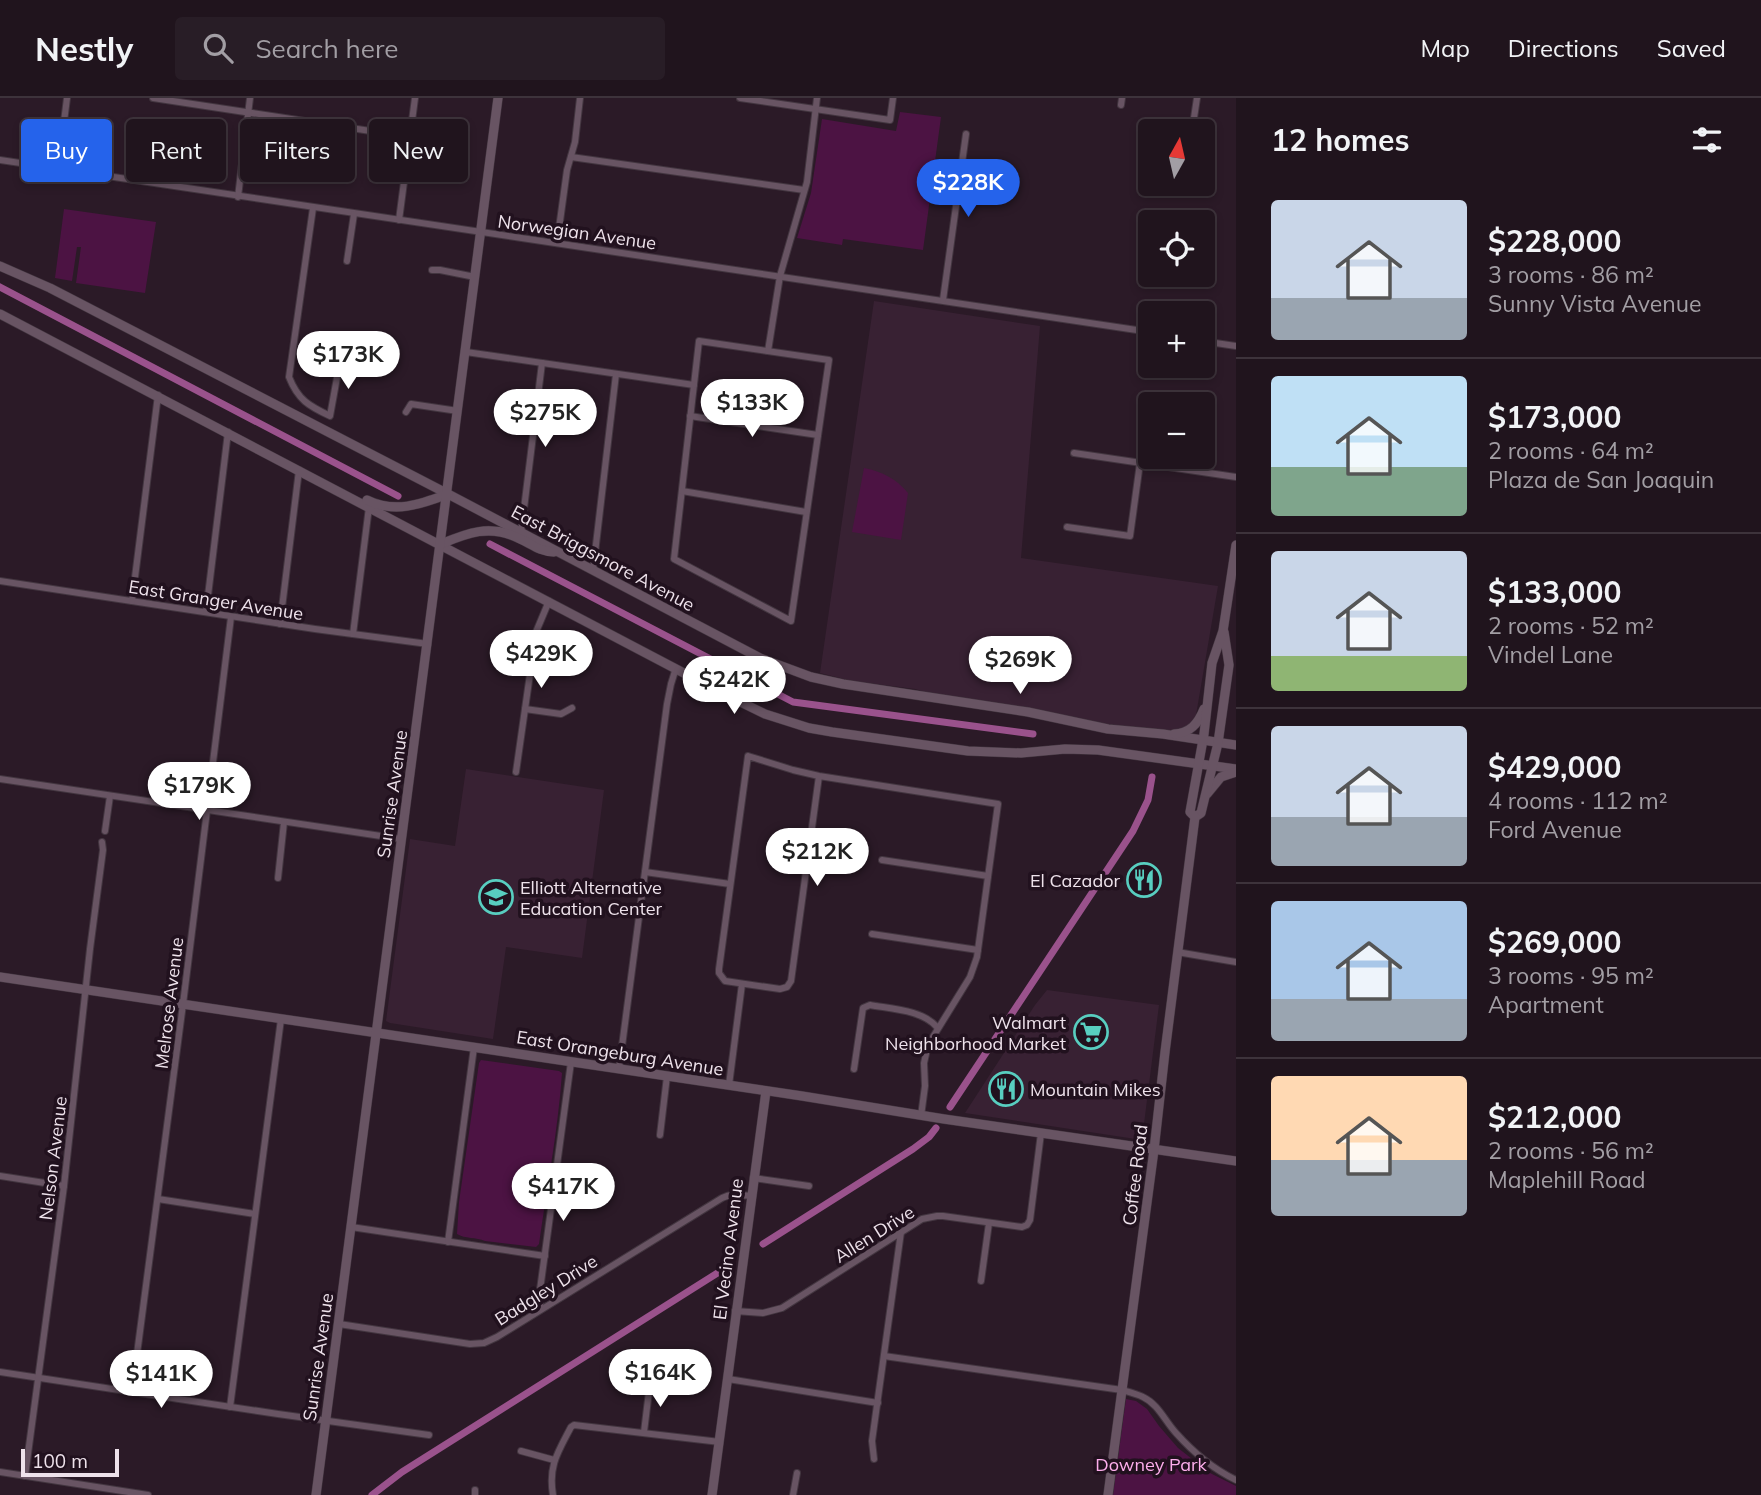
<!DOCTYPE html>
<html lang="en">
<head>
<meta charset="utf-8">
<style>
	:root { --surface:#20141d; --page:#281d26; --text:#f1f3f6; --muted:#a29ea4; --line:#3d333b; --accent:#2563eb }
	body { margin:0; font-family:Mulish,sans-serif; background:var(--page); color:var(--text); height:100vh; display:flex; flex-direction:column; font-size:26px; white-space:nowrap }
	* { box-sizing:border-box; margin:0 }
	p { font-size:23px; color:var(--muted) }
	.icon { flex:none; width:38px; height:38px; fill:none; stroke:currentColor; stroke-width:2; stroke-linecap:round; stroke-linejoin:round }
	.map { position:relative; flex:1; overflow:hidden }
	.sheet { display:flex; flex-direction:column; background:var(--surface); width:525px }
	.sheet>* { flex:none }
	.top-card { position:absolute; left:21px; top:21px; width:665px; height:63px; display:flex; gap:14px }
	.needle { width:46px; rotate:8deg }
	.tools { position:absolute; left:1138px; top:21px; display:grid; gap:14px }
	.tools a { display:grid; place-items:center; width:77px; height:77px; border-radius:7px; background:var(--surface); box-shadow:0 4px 10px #0003,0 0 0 2px var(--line); font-size:35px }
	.scale { position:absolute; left:21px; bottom:18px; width:98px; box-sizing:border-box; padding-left:7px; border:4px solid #eee2eb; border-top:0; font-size:19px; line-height:24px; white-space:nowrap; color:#eee2eb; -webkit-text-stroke:5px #21111e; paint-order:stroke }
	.price { position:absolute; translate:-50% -60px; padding:0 16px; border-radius:24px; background:#fff; color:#222; font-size:23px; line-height:46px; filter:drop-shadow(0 2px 4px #0008) }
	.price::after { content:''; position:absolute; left:50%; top:42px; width:21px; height:16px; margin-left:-10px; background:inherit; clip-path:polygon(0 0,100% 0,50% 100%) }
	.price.on { background:var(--accent); color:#fff }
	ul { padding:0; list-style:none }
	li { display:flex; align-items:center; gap:21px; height:175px; padding:0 35px }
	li+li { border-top:2px solid var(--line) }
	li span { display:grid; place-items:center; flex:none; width:196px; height:140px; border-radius:7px; color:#555 }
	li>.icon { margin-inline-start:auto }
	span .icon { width:84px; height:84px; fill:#fffc; stroke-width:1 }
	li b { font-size:30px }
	h2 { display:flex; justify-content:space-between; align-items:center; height:84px; padding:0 35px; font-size:30px }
	.pill { padding:0 24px; border-radius:7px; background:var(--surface); box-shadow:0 4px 10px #0003,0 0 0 2px var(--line); font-size:24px; line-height:63px }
	.pill.on { background:var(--accent); color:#fff }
	header { display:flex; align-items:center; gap:42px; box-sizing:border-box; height:98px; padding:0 35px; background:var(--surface); border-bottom:2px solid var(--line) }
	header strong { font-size:33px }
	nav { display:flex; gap:38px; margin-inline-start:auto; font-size:24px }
	.search { width:490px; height:63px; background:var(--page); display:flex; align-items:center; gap:18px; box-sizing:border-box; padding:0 24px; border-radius:7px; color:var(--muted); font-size:26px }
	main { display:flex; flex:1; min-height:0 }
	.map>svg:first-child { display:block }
</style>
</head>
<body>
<header>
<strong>Nestly</strong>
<div class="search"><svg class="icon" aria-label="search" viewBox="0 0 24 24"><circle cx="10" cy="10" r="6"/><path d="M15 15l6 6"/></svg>Search here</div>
<nav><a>Map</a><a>Directions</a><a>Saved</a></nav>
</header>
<main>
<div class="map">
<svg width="1236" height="1397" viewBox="0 0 1236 1397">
	<rect width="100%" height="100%" fill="#2b1a27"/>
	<!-- built -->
	<g fill="#382133">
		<polygon points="874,203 1040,228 1021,460 1218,488 1195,623 1180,635 1067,621 936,597 915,591 852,583 820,575"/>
		<polygon points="466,671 604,692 582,860 506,849 493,941 390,925 386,923 410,741 455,748"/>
		<polygon points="1047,892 1159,907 1142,1042 965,1015 1035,907"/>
	</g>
	<!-- green -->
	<g fill="#4c1343">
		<polygon points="900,14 941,19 923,152 843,141 842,147 797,140 811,95 822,21 896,33"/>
		<polygon points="64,111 156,124 145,195 76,185 81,149 77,149 72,183 55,180"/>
		<path d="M864 370C883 374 895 380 908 395L901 442 852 434Z"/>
		<path d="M481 962 559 973 562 975C558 1032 547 1089 539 1146L536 1149 485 1143C476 1139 465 1141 457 1136L459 1104 479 965Z"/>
		<polygon points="1126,1301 1136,1303 1147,1311 1159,1328 1178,1350 1210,1375 1236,1388 1236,1397 1113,1397"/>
	</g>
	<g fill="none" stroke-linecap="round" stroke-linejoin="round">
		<!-- canal -->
		<g stroke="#9a528c" stroke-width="7">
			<polyline points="0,189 398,398"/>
			<polyline points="490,446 793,604 1033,636"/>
			<polyline points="950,1009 1133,733 1148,702 1152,679"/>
			<polyline points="763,1146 913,1051 929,1039 936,1030"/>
			<polyline points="372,1397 402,1374 727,1169"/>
		</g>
		<!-- street casing -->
		<g stroke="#433640" stroke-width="8">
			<g id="street">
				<polyline points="153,0 410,39"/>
				<polyline points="740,0 890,22 893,0"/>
				<polyline points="1121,7 1122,0"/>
				<polyline points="1192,33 1197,0"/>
				<polyline points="571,59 804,92"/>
				<path d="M0 62C383 121 767 175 1150 234"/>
				<polyline points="58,71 67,0"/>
				<polyline points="238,99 250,0"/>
				<path d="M313 110 289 279C298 302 309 308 330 318L340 263"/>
				<polyline points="399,122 415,0"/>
				<polyline points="557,145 567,72 575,44 580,0"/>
				<polyline points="347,163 354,116"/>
				<polyline points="432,172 440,172 475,179"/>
				<polyline points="943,202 966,36"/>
				<polygon points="699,243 829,262 791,523 674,461"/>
				<polyline points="1202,243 1236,248"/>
				<polyline points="768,253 780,178 807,84 817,0"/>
				<polyline points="466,254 694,287"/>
				<polyline points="406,314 411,306 458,313"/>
				<polyline points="690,318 818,337"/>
				<polyline points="1074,355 1236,379"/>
				<polyline points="682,393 806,414"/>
				<polyline points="1067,429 1130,438 1140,365"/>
				<polyline points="521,435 542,265"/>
				<polyline points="593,472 616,276"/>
				<polyline points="0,483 315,531 428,546"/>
				<polyline points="132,503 158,297"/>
				<polyline points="206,514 228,334"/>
				<polyline points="280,526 299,372"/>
				<polyline points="353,536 369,409"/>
				<polyline points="525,611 561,616 572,610"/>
				<polyline points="516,674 536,534 549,503"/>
				<polyline points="819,678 791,883 787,889 780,891 725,883 719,875 719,871 748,658 793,672 819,678 998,706 977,859 970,879 928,947 924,965 925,988 921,1018"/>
				<polyline points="0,681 401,741"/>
				<polyline points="105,733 110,698"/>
				<polyline points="882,762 988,778"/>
				<polyline points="645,774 730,786"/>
				<polyline points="278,780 284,724"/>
				<polyline points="872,836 978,852"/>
				<polyline points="1177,854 1236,864"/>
				<polyline points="619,971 667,606 671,586 676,570"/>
				<path d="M854 971 863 910 870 907C892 911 922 912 937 929"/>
				<polyline points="729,987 742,886"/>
				<polyline points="660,1037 667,978"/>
				<polyline points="0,1078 64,1088"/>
				<polyline points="753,1080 809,1088"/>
				<polyline points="158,1101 255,1116"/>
				<polyline points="351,1129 545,1158"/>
				<polyline points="448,1144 474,949"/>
				<polyline points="981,1183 989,1125"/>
				<polyline points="541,1211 539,1199 571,964"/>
				<polyline points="735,1213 763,1215 782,1210 922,1121 937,1118 943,1118 1022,1129 1027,1127 1030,1122 1041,1035"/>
				<path d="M339 1226 470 1246 484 1245 497 1239 722 1100C732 1095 740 1097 751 1098"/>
				<path d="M884 1258 1122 1292C1129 1294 1137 1296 1143 1299 1158 1306 1165 1323 1176 1335 1193 1354 1213 1371 1236 1382"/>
				<polyline points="0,1274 278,1316 429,1337"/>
				<polyline points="728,1281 878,1305"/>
				<polyline points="132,1294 183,906 231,519"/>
				<polyline points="230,1309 281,921"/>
				<polyline points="644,1334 650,1285"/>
				<polyline points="521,1353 554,1362"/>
				<polyline points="874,1361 872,1343 901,1134"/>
				<polyline points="0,1374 148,1397"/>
				<polyline points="25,1378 64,1088 90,851 103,752 102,744"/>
				<polyline points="475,1397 475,1392"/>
				<path d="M553 1397C548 1368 558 1354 571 1329L574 1327 720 1344"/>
				<polyline points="793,1397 797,1375"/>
			</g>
		</g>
		<!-- secondary casing -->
		<g stroke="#433640" stroke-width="10">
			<g id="secondary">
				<polyline points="0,168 50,190 448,396 760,560 811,579 843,586 1028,614 1108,631 1163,636 1236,647"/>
				<polyline points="0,216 718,593 765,616 809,630 832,634 968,653 1021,655 1065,651 1098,652 1236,671"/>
				<path d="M367 402C395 416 421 406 448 396"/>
				<path d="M441 446C467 435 490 426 518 440 532 446 538 453 554 454"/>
				<path d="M1174 636C1190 635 1198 626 1204 611"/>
				<polyline points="1207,696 1221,679 1236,674"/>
				<polyline points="1195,719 1201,715 1218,645 1229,567 1224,534"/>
				<polyline points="0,879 802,998 944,1021 1236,1063"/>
				<polyline points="316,1397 498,0"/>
				<polyline points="712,1397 766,993"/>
				<polyline points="1108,1397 1154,1052 1165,954 1195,719 1190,714 1204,636 1212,565 1223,533 1236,447"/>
			</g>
		</g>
		<!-- street -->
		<use href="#street" stroke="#685463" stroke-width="6"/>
		<!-- secondary -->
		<use href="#secondary" stroke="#685463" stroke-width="9"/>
	</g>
	<!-- icons -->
	<defs>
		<g id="restaurant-ring" transform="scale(1.75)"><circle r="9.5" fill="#21111e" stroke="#58cec0" stroke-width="1.5"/><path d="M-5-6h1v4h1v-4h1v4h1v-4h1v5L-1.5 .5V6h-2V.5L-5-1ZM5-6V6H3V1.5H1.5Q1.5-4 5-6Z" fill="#58cec0"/></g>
		<g id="school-ring" transform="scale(1.75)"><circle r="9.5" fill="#21111e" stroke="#58cec0" stroke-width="1.5"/><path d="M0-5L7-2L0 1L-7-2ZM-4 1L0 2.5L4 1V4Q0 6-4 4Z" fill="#58cec0"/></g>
		<g id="supermarket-ring" transform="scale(1.75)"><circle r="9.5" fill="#21111e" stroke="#58cec0" stroke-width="1.5"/><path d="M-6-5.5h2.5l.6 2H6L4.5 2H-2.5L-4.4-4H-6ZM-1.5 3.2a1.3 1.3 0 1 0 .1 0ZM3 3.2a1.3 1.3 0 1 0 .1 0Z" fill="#58cec0"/></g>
	</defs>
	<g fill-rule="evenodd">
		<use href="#restaurant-ring" x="1144" y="782"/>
		<use href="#school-ring" x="496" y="799"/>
		<use href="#supermarket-ring" x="1091" y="934"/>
		<use href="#restaurant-ring" x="1006" y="991"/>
	</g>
	<g text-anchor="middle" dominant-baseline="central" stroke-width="7" stroke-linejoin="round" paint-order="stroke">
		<!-- street labels -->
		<g font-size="18" fill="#eee2eb" stroke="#21111e">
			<text transform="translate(577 134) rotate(8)">Norwegian Avenue</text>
			<text transform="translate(603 460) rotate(28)">East Briggsmore Avenue</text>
			<text transform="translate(216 502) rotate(9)">East Granger Avenue</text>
			<text transform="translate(392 696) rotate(-82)">Sunrise Avenue</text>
			<text transform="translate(169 905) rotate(-83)">Melrose Avenue</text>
			<text transform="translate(620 955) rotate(9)">East Orangeburg Avenue</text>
			<text transform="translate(53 1060) rotate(-83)">Nelson Avenue</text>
			<text transform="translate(1135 1077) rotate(-83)">Coffee Road</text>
			<text transform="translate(874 1136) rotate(-32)">Allen Drive</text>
			<text transform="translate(728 1151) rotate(-83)">El Vecino Avenue</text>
			<text transform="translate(546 1192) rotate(-32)">Badgley Drive</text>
			<text transform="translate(318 1259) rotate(-82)">Sunrise Avenue</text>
		</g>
		<!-- poi labels -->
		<g font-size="18" fill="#eee2eb" stroke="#21111e" text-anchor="end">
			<text x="1120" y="782">El Cazador</text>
			<text x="520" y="789" text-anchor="start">Elliott Alternative<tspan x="520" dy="21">Education Center</tspan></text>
			<text x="1066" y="924">Walmart<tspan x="1066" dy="21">Neighborhood Market</tspan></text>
			<text x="1030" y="991" text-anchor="start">Mountain Mikes</text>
		</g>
		<!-- park labels -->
		<g font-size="18" fill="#fdaeec" stroke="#21111e">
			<text x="1151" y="1366">Downey Park</text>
		</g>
	</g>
</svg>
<div class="tools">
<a><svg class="needle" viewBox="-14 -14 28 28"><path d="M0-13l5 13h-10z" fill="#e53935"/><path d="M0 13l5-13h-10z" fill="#a29ea4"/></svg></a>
<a><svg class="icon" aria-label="locate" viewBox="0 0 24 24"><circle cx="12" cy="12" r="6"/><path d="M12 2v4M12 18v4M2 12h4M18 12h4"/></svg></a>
<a>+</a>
<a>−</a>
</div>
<div class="scale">100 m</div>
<b class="price on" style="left:968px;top:121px">$228K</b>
<b class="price" style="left:348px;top:293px">$173K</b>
<b class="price" style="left:752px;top:341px">$133K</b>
<b class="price" style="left:545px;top:351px">$275K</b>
<b class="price" style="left:541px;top:592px">$429K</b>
<b class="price" style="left:1020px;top:598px">$269K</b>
<b class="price" style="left:734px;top:618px">$242K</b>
<b class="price" style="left:199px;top:724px">$179K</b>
<b class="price" style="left:817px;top:790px">$212K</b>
<b class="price" style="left:563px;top:1125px">$417K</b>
<b class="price" style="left:660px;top:1311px">$164K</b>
<b class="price" style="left:161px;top:1312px">$141K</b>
<div class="top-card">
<a class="pill on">Buy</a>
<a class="pill">Rent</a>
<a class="pill">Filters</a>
<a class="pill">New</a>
</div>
</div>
<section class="sheet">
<h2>12 homes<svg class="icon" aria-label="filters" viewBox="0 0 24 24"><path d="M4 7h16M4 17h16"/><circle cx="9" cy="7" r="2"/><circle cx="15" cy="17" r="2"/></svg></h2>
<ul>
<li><span style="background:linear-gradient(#c9d6e8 70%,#9aa5b1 0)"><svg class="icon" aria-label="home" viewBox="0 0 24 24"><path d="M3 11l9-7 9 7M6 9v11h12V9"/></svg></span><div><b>$228,000</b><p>3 rooms · 86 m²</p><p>Sunny Vista Avenue</p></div></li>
<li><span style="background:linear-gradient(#bfe0f5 65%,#7fa58c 0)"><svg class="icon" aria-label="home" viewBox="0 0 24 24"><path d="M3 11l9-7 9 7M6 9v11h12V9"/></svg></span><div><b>$173,000</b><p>2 rooms · 64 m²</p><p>Plaza de San Joaquin</p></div></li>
<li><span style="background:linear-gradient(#c9d6e8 75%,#8fb573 0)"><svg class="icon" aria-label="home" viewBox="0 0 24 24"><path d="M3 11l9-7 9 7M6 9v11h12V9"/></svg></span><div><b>$133,000</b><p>2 rooms · 52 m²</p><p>Vindel Lane</p></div></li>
<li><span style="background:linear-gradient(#c9d6e8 65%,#9aa5b1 0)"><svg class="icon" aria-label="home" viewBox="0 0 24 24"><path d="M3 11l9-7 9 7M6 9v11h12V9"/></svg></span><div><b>$429,000</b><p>4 rooms · 112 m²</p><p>Ford Avenue</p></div></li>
<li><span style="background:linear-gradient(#a9c7e8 70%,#9aa5b1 0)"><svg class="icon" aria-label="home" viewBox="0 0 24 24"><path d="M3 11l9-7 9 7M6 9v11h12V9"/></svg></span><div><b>$269,000</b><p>3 rooms · 95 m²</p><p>Apartment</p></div></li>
<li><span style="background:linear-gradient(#ffd9b3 60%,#9aa5b1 0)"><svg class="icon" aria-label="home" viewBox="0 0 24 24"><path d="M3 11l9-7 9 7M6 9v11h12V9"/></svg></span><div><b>$212,000</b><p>2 rooms · 56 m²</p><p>Maplehill Road</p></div></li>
</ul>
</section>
</main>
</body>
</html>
